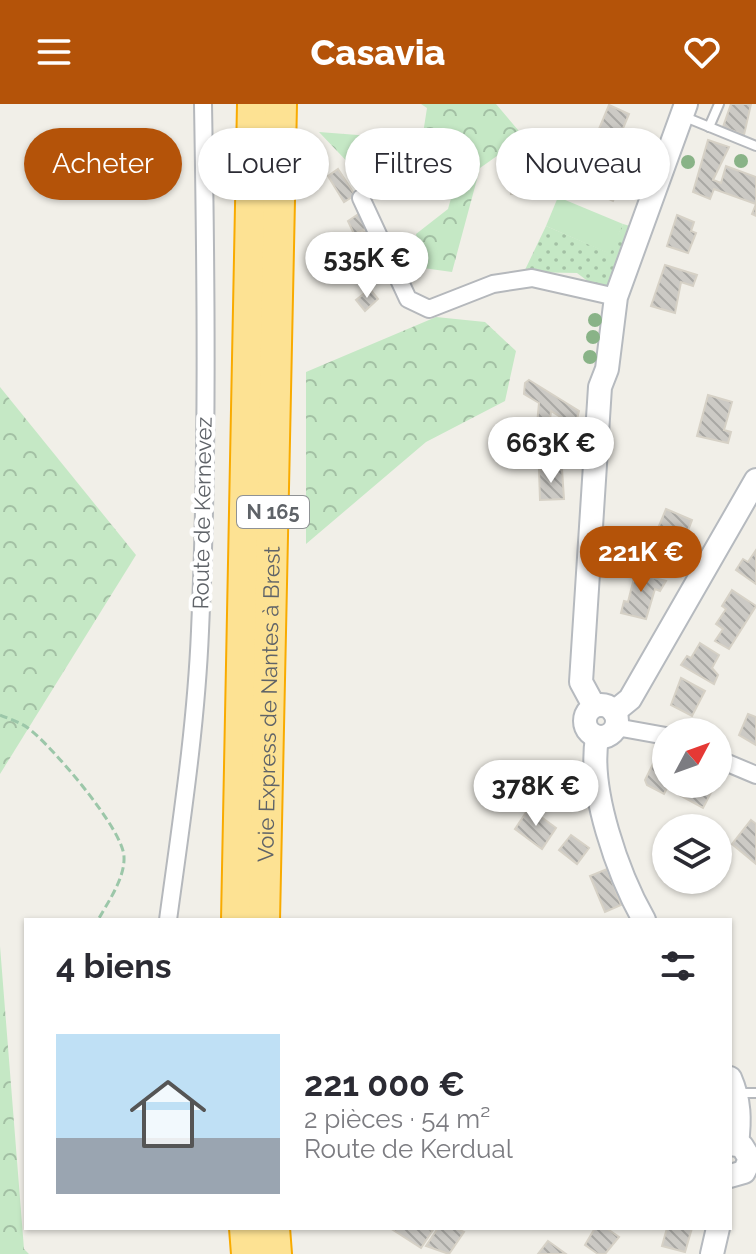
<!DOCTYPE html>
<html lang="fr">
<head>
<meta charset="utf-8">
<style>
	:root { --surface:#fff; --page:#f7f7f7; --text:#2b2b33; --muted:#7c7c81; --accent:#b45309 }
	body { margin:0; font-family:Raleway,sans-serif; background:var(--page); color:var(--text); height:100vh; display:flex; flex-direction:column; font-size:30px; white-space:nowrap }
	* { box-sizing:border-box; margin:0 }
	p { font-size:26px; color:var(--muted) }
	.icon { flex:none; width:44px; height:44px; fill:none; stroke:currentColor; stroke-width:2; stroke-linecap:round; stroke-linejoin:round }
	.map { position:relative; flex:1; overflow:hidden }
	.drawer { position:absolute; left:24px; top:814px; width:708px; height:312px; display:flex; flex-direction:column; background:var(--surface); border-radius:0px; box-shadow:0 2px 6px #0004 }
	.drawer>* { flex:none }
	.guide { position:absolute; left:24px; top:24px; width:708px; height:72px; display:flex; gap:16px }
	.needle { width:52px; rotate:49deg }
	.controls { position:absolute; left:652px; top:614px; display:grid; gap:16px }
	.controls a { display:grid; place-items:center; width:80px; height:80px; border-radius:50%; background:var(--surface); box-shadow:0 2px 6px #0004; font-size:40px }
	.price { position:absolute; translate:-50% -68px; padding:0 18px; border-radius:28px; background:#fff; color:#222; font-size:26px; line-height:52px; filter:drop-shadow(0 2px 4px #0008) }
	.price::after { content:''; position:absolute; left:50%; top:48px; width:24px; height:18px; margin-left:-12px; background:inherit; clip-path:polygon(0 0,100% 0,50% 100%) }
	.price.active { background:var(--accent); color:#fff }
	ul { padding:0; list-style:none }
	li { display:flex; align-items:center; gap:24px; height:200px; padding:0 32px }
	li span { display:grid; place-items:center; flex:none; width:224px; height:160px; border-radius:0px; color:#555 }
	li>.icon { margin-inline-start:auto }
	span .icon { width:96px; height:96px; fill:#fffc; stroke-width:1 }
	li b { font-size:34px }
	h2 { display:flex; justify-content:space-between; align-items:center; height:96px; padding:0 32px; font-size:34px }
	.chip { padding:0 28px; border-radius:36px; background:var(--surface); box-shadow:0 2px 6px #0004; font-size:28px; line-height:72px }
	.chip.active { background:var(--accent); color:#fff }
	header { display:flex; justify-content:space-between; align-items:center; height:104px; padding:0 32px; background:var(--accent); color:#fff; font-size:36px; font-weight:800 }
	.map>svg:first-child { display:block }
</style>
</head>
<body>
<header><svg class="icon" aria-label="menu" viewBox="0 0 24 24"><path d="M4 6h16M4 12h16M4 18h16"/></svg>Casavia<svg class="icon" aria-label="heart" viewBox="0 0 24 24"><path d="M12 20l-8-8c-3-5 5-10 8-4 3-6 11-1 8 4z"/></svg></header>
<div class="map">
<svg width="756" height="1150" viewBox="0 0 756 1150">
	<defs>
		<pattern id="grass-dots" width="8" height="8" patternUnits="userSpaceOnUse" patternTransform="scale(2)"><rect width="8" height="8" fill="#c5e8c5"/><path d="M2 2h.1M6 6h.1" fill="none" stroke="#a3c0a4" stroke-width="1.8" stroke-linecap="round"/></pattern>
		<pattern id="forest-crowns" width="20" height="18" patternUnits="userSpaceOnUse" patternTransform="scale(2)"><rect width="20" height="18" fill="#c5e8c5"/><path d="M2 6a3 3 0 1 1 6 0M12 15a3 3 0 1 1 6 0" fill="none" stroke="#a3c0a4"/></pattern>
		<pattern id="building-back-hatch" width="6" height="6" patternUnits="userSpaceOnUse" patternTransform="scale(2)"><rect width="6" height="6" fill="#cccac5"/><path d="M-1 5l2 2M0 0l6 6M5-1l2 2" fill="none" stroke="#a9a8a4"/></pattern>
	</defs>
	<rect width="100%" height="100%" fill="#f1efe8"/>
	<!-- grass -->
	<polygon fill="url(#grass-dots)" points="623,120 630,122 607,184 593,181 577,169 524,168 546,122 609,149"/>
	<!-- forest -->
	<g fill="url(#forest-crowns)">
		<polygon points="421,0 496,0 524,33 480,64 452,168 423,164 416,130 448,105 458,69 422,62 375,87 319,28 422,36 427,4"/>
		<polygon points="436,213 485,218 516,247 505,297 426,338 306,440 306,268"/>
		<polygon points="0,283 136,451 0,670"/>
		<polygon points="0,842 24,1145 29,1150 0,1150"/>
	</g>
	<!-- pitch -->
	<polygon fill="#c5e8c5" points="558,93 623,120 610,150 546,122"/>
	<!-- building -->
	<g fill="url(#building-back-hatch)" stroke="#d6d1c6" stroke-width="2">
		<polygon points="731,0 751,0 744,31 723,23"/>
		<polygon points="609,1 629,10 619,34 599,25"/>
		<polygon points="708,36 729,43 713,76 721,79 726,62 756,73 756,112 752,110 756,100 714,85 710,95 693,88"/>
		<polygon points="604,55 626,64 613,97 591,87"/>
		<polygon points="512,59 534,60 533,91 511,90"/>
		<polygon points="338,65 355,91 344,98 328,72"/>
		<polygon points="363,107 370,123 354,130 348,117"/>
		<polygon points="677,111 694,118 691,127 696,129 688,149 667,142"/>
		<polygon points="371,125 380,147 354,157 346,135"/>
		<polygon points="380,147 389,172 363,179 354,157"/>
		<polygon points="665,161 697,171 693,182 681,178 675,209 651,202"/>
		<polygon points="370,185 378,195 365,207 356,196"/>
		<polygon points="529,276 579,307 572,335 560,329 562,314 551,307 549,325 537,320 539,299 524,290 525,279"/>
		<polygon points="708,291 732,298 724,326 731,328 728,339 697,332"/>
		<polygon points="562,365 564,395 540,396 539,366"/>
		<polygon points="666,405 692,416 679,450 672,448 674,442 654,434"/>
		<polygon points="756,446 756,480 736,466 743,455 748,458"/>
		<polygon points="621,466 666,477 660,487 655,485 646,515 621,509 624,497 628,498 634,474 620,471"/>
		<polygon points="732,486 756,502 729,545 715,537 723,525 716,520 726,505 722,502"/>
		<polygon points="700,539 719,551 712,564 718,571 714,580 681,561 687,552 691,554"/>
		<polygon points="681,574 705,587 692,612 671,601"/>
		<polygon points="748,610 756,613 756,641 739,631"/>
		<polygon points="656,654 666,659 669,680 664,690 647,681 645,676"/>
		<polygon points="678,680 713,680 715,681 703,704 674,688"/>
		<polygon points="529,704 556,724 542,745 515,725"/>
		<polygon points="751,716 756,720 756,760 732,740"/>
		<polygon points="571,731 589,744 577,760 559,746"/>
		<polygon points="607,765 621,801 605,808 590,772"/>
		<polygon points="390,1124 424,1124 433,1126 421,1144"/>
		<polygon points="438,1124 455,1124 464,1128 449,1150 426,1142"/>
		<polygon points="595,1124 606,1124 619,1133 605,1150 598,1150 585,1141"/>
		<polygon points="667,1124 692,1124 685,1148 662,1142"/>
		<polygon points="548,1137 566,1150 538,1150"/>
	</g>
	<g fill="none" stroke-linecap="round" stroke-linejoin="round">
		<!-- lane casing -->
		<g stroke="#b5b8bc" stroke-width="12">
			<g id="lane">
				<polyline points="685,13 756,42"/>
				<polyline points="709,23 719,0"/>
				<polyline points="737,989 756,989"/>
			</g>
		</g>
		<!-- street casing -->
		<g stroke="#b5b8bc" stroke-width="20">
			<g id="street">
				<polyline points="361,94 408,195 429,205 493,180 532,174 616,193"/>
				<polyline points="616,623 666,632"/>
				<polyline points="718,655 756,671"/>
				<path d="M168 816C181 720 196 624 200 527 208 352 206 176 203 0"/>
			</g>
		</g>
		<!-- secondary casing -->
		<g stroke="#b6babf" stroke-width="26">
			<g id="secondary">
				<circle cx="601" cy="617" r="16"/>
				<polyline points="594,602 581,578 600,283 607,265 616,193 686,0"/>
				<polyline points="614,608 630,595 756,376"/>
				<path d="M597 634C588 686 618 770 644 816"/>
				<path d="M730 974C740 997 740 1016 737 1040"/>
				<polyline points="730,1040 742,1042 750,1055 744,1068 730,1072"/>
				<polyline points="712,1150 718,1124"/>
			</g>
		</g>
		<!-- highway casing -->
		<g stroke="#f9ab00" stroke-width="34">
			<g id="highway">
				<polyline points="237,816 253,0"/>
				<path id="s1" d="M264 816 281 0"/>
				<polyline points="245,1124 247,1150"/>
				<polyline points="274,1124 276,1150"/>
			</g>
		</g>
		<!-- path -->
		<path stroke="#9cc7a9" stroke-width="3" stroke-dasharray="8 4" stroke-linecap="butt" d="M0 611C9 615 20 618 28 624 51 641 124 726 124 753 125 774 108 798 98 816"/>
		<!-- lane -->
		<use href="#lane" stroke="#fff" stroke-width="8"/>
		<!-- street -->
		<use href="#street" stroke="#fff" stroke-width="16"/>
		<!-- secondary -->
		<use href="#secondary" stroke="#fff" stroke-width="22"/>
		<!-- highway -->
		<use href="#highway" stroke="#fde293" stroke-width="30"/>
	</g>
	<!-- trees -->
	<g fill="#89b387">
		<circle cx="741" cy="57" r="7"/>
		<circle cx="688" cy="58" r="7"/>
		<circle cx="595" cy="216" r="7"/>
		<circle cx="593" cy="233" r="7"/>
		<circle cx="590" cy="253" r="7"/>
	</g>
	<g text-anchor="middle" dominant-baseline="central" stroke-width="8" stroke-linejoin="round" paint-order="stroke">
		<!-- shield labels -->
		<rect fill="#fff" stroke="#8f9295" stroke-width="2" x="237" y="392" width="72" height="32" rx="6"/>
		<g font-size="20" font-weight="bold" fill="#5f6368">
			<text x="273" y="408">N 165</text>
		</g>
		<!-- street labels -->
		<g font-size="22" fill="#5f6368" stroke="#fff">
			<text transform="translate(202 409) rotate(-89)">Route de Kernevez</text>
			<text stroke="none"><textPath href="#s1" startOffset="216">Voie Express de Nantes à Brest</textPath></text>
		</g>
	</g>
</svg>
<div class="controls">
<a><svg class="needle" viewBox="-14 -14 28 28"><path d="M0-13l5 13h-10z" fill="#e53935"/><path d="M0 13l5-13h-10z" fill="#7c7c81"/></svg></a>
<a><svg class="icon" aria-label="layers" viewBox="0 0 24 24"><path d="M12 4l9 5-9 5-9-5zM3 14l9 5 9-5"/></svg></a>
</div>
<b class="price" style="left:367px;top:196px">535K €</b>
<b class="price" style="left:551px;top:381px">663K €</b>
<b class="price active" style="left:641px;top:490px">221K €</b>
<b class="price" style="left:536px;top:724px">378K €</b>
<div class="guide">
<a class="chip active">Acheter</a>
<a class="chip">Louer</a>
<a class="chip">Filtres</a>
<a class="chip">Nouveau</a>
</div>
<section class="drawer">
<h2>4 biens<svg class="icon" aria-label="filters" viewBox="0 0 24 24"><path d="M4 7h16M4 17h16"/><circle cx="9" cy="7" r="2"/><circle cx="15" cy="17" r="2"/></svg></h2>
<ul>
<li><span style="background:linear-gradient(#bfe0f5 65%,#9aa5b1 0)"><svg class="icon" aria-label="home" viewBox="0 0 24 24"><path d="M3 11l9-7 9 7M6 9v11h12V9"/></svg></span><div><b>221 000 €</b><p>2 pièces · 54 m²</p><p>Route de Kerdual</p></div></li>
</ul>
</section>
</div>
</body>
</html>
